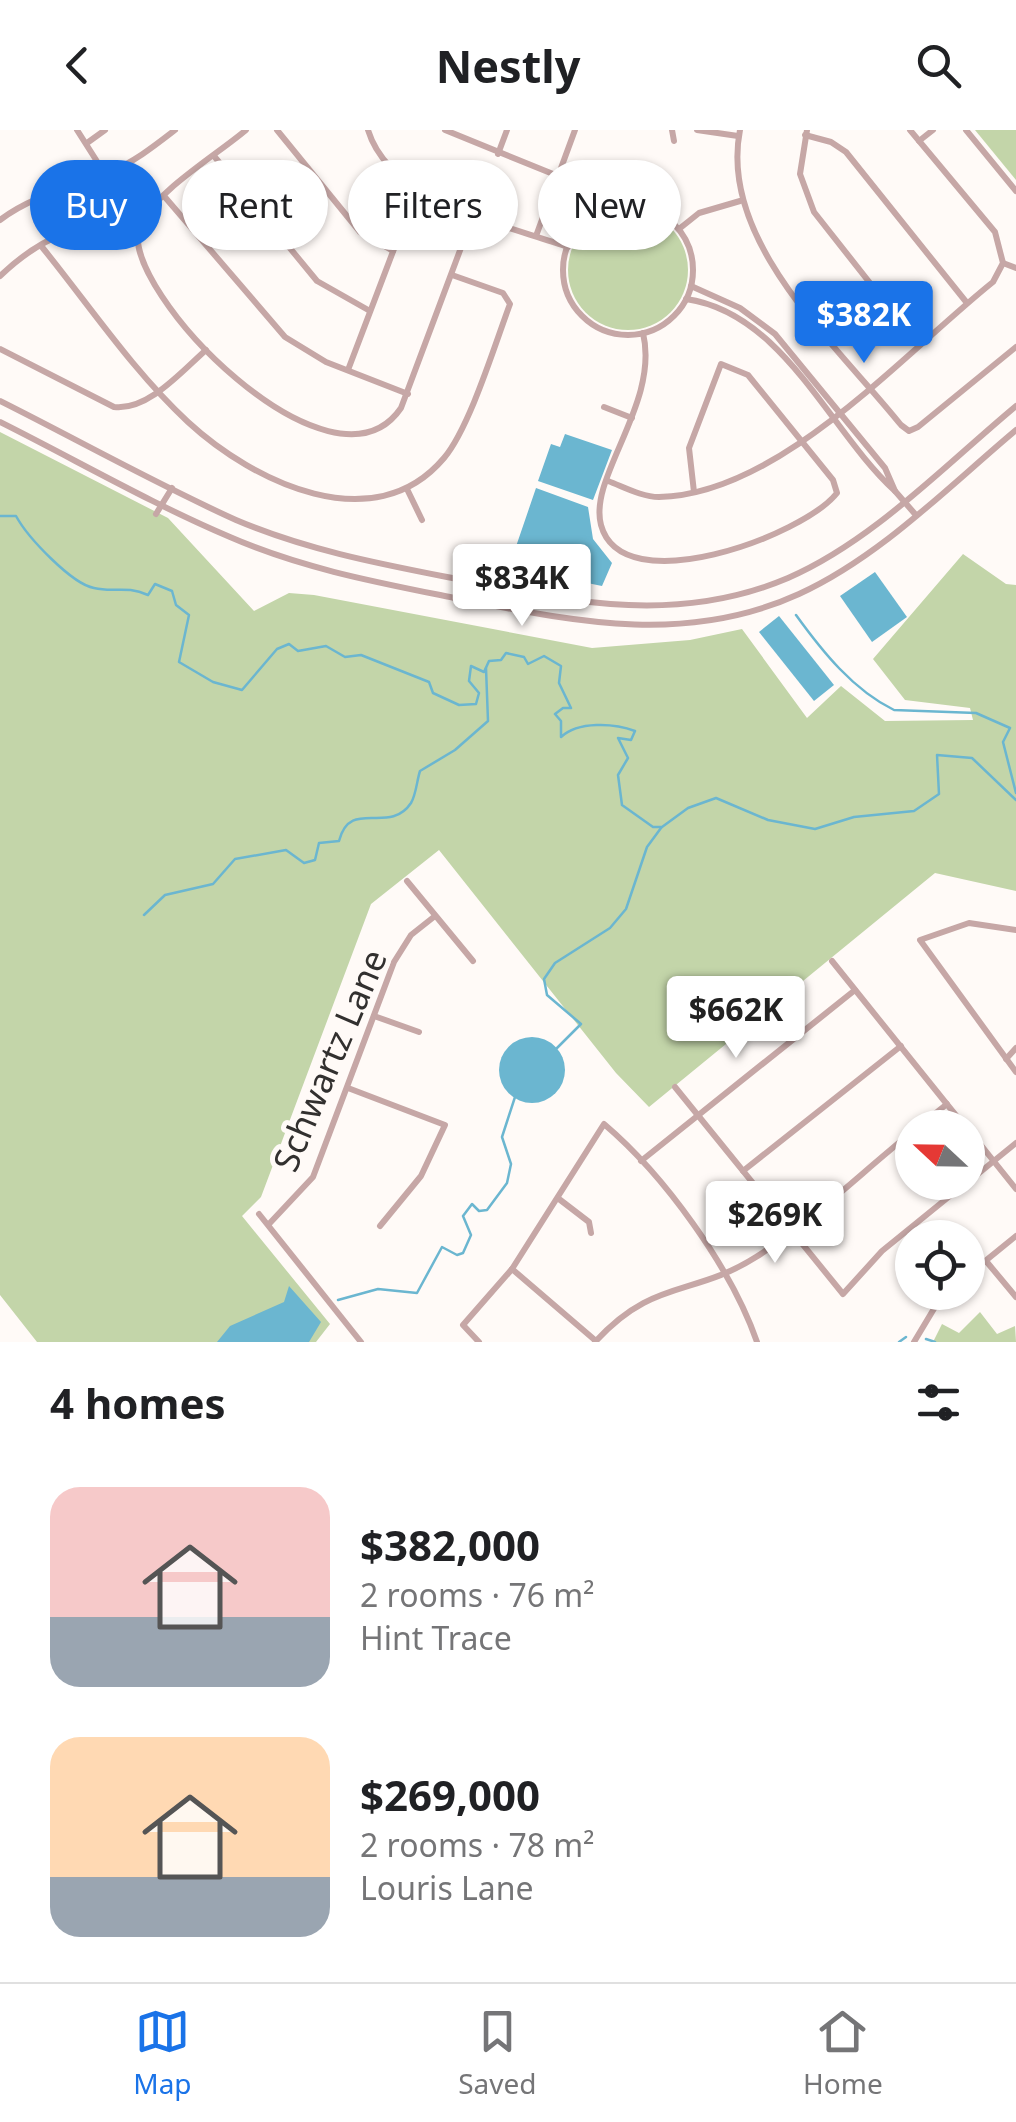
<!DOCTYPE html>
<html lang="en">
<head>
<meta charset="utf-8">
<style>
	:root { --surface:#fff; --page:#f2f2f2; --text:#202124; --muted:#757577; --line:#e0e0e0; --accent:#1a73e8 }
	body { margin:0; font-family:"Noto Sans",sans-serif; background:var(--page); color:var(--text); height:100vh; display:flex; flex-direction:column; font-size:38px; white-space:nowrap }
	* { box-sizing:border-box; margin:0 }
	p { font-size:32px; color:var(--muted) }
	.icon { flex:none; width:55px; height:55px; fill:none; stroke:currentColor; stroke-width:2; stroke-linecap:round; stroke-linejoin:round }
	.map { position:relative; height:1212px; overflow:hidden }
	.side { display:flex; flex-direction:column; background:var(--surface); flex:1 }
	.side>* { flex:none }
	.banner { position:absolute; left:30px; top:30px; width:958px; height:90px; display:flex; gap:20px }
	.needle { width:65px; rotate:292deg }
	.controls { position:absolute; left:895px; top:980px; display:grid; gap:20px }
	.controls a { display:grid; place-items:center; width:90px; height:90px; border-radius:50%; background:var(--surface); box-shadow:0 2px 8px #0004; font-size:50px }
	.price { position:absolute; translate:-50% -85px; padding:0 22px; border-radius:10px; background:#fff; color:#222; font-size:32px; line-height:65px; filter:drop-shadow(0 2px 5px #0008) }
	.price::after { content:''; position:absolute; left:50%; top:60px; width:30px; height:22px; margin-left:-15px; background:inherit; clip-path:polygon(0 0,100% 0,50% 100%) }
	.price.current { background:var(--accent); color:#fff }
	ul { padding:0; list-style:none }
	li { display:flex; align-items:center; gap:30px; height:250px; padding:0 50px }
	li span { display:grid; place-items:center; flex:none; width:280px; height:200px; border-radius:30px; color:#555 }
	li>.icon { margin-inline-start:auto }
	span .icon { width:120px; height:120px; fill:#fffc; stroke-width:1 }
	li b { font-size:42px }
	h2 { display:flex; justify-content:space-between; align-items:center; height:120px; padding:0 50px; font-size:42px }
	.chip { padding:0 35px; border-radius:45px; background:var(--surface); box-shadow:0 2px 8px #0004; font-size:35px; line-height:90px }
	.chip.current { background:var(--accent); color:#fff }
	header { display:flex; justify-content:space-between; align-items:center; height:130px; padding:0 50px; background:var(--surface); font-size:45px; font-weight:700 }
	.menu { display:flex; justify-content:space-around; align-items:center; height:140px; border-top:2px solid var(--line); background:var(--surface); font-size:28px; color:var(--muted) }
	.menu a { display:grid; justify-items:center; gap:5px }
	.menu .current { color:var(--accent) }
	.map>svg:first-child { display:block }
</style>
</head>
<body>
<header><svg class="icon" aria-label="back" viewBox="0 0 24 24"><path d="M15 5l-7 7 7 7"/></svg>Nestly<svg class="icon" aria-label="search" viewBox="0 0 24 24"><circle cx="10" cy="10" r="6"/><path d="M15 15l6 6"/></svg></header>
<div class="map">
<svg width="1016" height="1212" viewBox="0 0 1016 1212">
	<rect width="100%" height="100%" fill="#fffaf7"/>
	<!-- green -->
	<g fill="#c3d5a9">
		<polygon points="975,0 1016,0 1016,50"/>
		<circle cx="628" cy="140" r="60"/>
		<polygon points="0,302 168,388 254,481 289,463 314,465 592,518 690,510 742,499 807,588 841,556 885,591 973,590 970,578 905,570 873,529 963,424 1006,454 1016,455 1016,761 935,743 649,977 616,943 439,720 371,774 261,1067 242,1086 330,1194 316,1212 37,1212 0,1165"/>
		<polygon points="980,1182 997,1204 1015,1196 1016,1212 933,1212 942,1194 959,1203"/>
	</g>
	<!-- water -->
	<g fill="#6bb6d0">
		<polygon points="565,304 612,320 593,370 538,351 551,314 560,317"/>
		<polygon points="536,358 588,377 593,409 612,433 602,456 509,437"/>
		<polygon points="875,442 907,487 872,512 840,466"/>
		<polygon points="779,486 834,555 814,571 759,502"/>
		<circle cx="532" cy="940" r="33"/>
		<polygon points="289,1156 321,1192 309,1212 217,1212 230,1196 284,1172"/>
	</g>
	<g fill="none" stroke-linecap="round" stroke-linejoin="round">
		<!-- stream -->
		<g stroke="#6bb6d0" stroke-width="2.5">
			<path d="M0 386H16C28 408 72 454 94 458 115 463 125 455 148 465L155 454 172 461 176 475 189 485 179 532 213 552 242 560 277 519 289 514 298 521 326 516 345 527 361 525 429 552 433 563 459 575 476 574 479 563 469 551 471 536 484 542 489 531 501 530 506 523 524 527 528 534 544 526 561 536 559 553 571 578H563L555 584 561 591V607C578 591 614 593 635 601L631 610 618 608 628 628 618 645 622 675 653 697H662L688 678 716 668 768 690 815 699 854 687 914 681 939 664 937 625 972 628 1016 670"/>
			<path d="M796 485C822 521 853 560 894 580L976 583 1010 598 1003 612 1016 663"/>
			<path d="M144 785 165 765 213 754 235 729 286 720 304 733 315 730 319 713 339 711C350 667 389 706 411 673 416 665 417 650 420 641L455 620 488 591 486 538"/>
			<polyline points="556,919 581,894 547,865 544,849 555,833 610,798 626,779 647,717 661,698"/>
			<polyline points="338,1170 378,1159 417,1163 442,1117 457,1125 463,1123 471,1105 463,1086 472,1074 479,1081 487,1080 507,1053 511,1034 502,1007 515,967"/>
			<polyline points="926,1209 935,1212"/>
			<polyline points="899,1212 906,1207"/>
		</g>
		<!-- minor -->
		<g stroke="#c6a7a6" stroke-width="6">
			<polyline points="77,0 105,44"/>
			<path d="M246 0C218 24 151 64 139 98 119 159 332 379 401 278L474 83"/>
			<polyline points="277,0 360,102 393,121"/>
			<path d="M368 0C390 73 504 94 568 117"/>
			<polyline points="445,0 558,46"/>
			<polyline points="672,0 674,11"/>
			<polyline points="697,0 738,6"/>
			<path d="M740 0C718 111 837 215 901 295L909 301 918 297 1016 217"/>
			<polyline points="807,0 800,44 814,82 918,214"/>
			<polyline points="966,0 1016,61"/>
			<polyline points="805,5 831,12 846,22 967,173"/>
			<polyline points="919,11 933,0"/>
			<polyline points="87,13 105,0"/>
			<polyline points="498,24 507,0"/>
			<polyline points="214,26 317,151 370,181"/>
			<polyline points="164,66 285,207 326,232 408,264"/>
			<circle cx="628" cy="140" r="65"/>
			<path d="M0 90C35 64 69 59 108 43 134 32 153 17 175 0"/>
			<polyline points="679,99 699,83 740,71"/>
			<polyline points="536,106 575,0"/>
			<path d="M42 117C89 175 133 241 188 292 253 352 374 411 444 328 470 297 495 214 510 174L503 163 452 145"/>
			<polyline points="1003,133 1016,138"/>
			<path d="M0 146C39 109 84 86 138 100"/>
			<path d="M686 169C784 183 829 301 895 361L885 338 775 204 740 178 691 156"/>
			<path d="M643 203C660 273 588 347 601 395 622 473 803 406 837 363L833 350 748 245 721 234 689 318 694 362"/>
			<path d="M0 219 114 277C148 281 182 241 206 220"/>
			<polyline points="348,240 416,61"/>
			<path d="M0 271C78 310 156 354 236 390 304 419 375 433 447 447 563 470 673 497 788 448 873 411 945 335 1016 276"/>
			<polyline points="604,277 632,288"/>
			<path d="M0 292C76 330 152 374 230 407 301 438 375 452 450 467 568 490 683 517 799 464 880 427 948 357 1016 300"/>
			<path d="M608 351C624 357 642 367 659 367 779 365 903 224 993 152L1003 133 995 102 910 0"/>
			<polyline points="407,359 422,390"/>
			<polyline points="895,361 915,384"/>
			<polyline points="156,384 172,358"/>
			<polyline points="407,751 473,831"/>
			<polyline points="1016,800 969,793 920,810 1016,942"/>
			<polyline points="832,831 966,998"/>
			<polyline points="374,886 419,902"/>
			<polyline points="1006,929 1016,918"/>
			<polyline points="675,957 843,1164 882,1121 967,1052"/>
			<polyline points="348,958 445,995 421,1046 380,1096"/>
			<polyline points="917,998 947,974"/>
			<polyline points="968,999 1016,1059"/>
			<polyline points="641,1031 855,860"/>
			<polyline points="743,1041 901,916"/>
			<polyline points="968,1052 1016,1013"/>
			<polyline points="559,1069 589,1092 591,1103"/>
			<polyline points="259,1084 361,1212"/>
			<polyline points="269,1094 313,1047 394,832 411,805 435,786"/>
			<polyline points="986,1131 1016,1167"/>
			<polyline points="512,1139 596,1211"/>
			<polyline points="968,1145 1016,1106"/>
			<path d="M479 1212 463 1195 512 1139 604 994C664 1045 731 1137 757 1212"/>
			<path d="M595 1212C653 1148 693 1167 756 1127 811 1092 861 1043 912 1002"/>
			<polyline points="914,1212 944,1162"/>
		</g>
	</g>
	<g text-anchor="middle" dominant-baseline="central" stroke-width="10" stroke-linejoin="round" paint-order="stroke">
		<!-- street labels -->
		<g font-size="35" fill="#32302f" stroke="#fffaf7">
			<text transform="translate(329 930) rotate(-67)">Schwartz Lane</text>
		</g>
	</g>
</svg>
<div class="controls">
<a><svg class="needle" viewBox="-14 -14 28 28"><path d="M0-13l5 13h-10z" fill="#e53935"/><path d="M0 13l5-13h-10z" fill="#757577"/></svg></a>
<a><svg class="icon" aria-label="locate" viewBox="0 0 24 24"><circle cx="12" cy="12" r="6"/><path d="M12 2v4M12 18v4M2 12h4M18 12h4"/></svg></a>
</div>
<b class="price current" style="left:864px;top:236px">$382K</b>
<b class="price" style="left:522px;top:499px">$834K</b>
<b class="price" style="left:736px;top:931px">$662K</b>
<b class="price" style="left:775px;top:1136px">$269K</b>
<div class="banner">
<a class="chip current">Buy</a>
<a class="chip">Rent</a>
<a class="chip">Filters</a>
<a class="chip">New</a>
</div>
</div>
<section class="side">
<h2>4 homes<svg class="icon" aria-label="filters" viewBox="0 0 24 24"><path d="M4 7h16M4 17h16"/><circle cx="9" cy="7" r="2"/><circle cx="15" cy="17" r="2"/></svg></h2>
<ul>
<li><span style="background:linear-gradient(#f6c9c9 65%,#9aa5b1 0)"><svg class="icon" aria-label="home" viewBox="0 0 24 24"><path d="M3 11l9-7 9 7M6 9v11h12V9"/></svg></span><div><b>$382,000</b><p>2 rooms · 76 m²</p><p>Hint Trace</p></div></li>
<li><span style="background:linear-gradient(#ffd9b3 70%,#9aa5b1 0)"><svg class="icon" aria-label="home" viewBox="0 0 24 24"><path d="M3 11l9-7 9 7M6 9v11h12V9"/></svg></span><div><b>$269,000</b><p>2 rooms · 78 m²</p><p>Louris Lane</p></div></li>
</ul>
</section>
<nav class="menu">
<a class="current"><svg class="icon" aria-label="map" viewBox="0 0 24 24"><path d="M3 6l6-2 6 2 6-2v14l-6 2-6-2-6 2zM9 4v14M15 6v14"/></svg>Map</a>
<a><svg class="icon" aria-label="saved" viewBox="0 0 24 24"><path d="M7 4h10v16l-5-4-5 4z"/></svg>Saved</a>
<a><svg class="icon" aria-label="home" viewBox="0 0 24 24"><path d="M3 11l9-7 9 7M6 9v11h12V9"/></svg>Home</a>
</nav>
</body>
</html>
